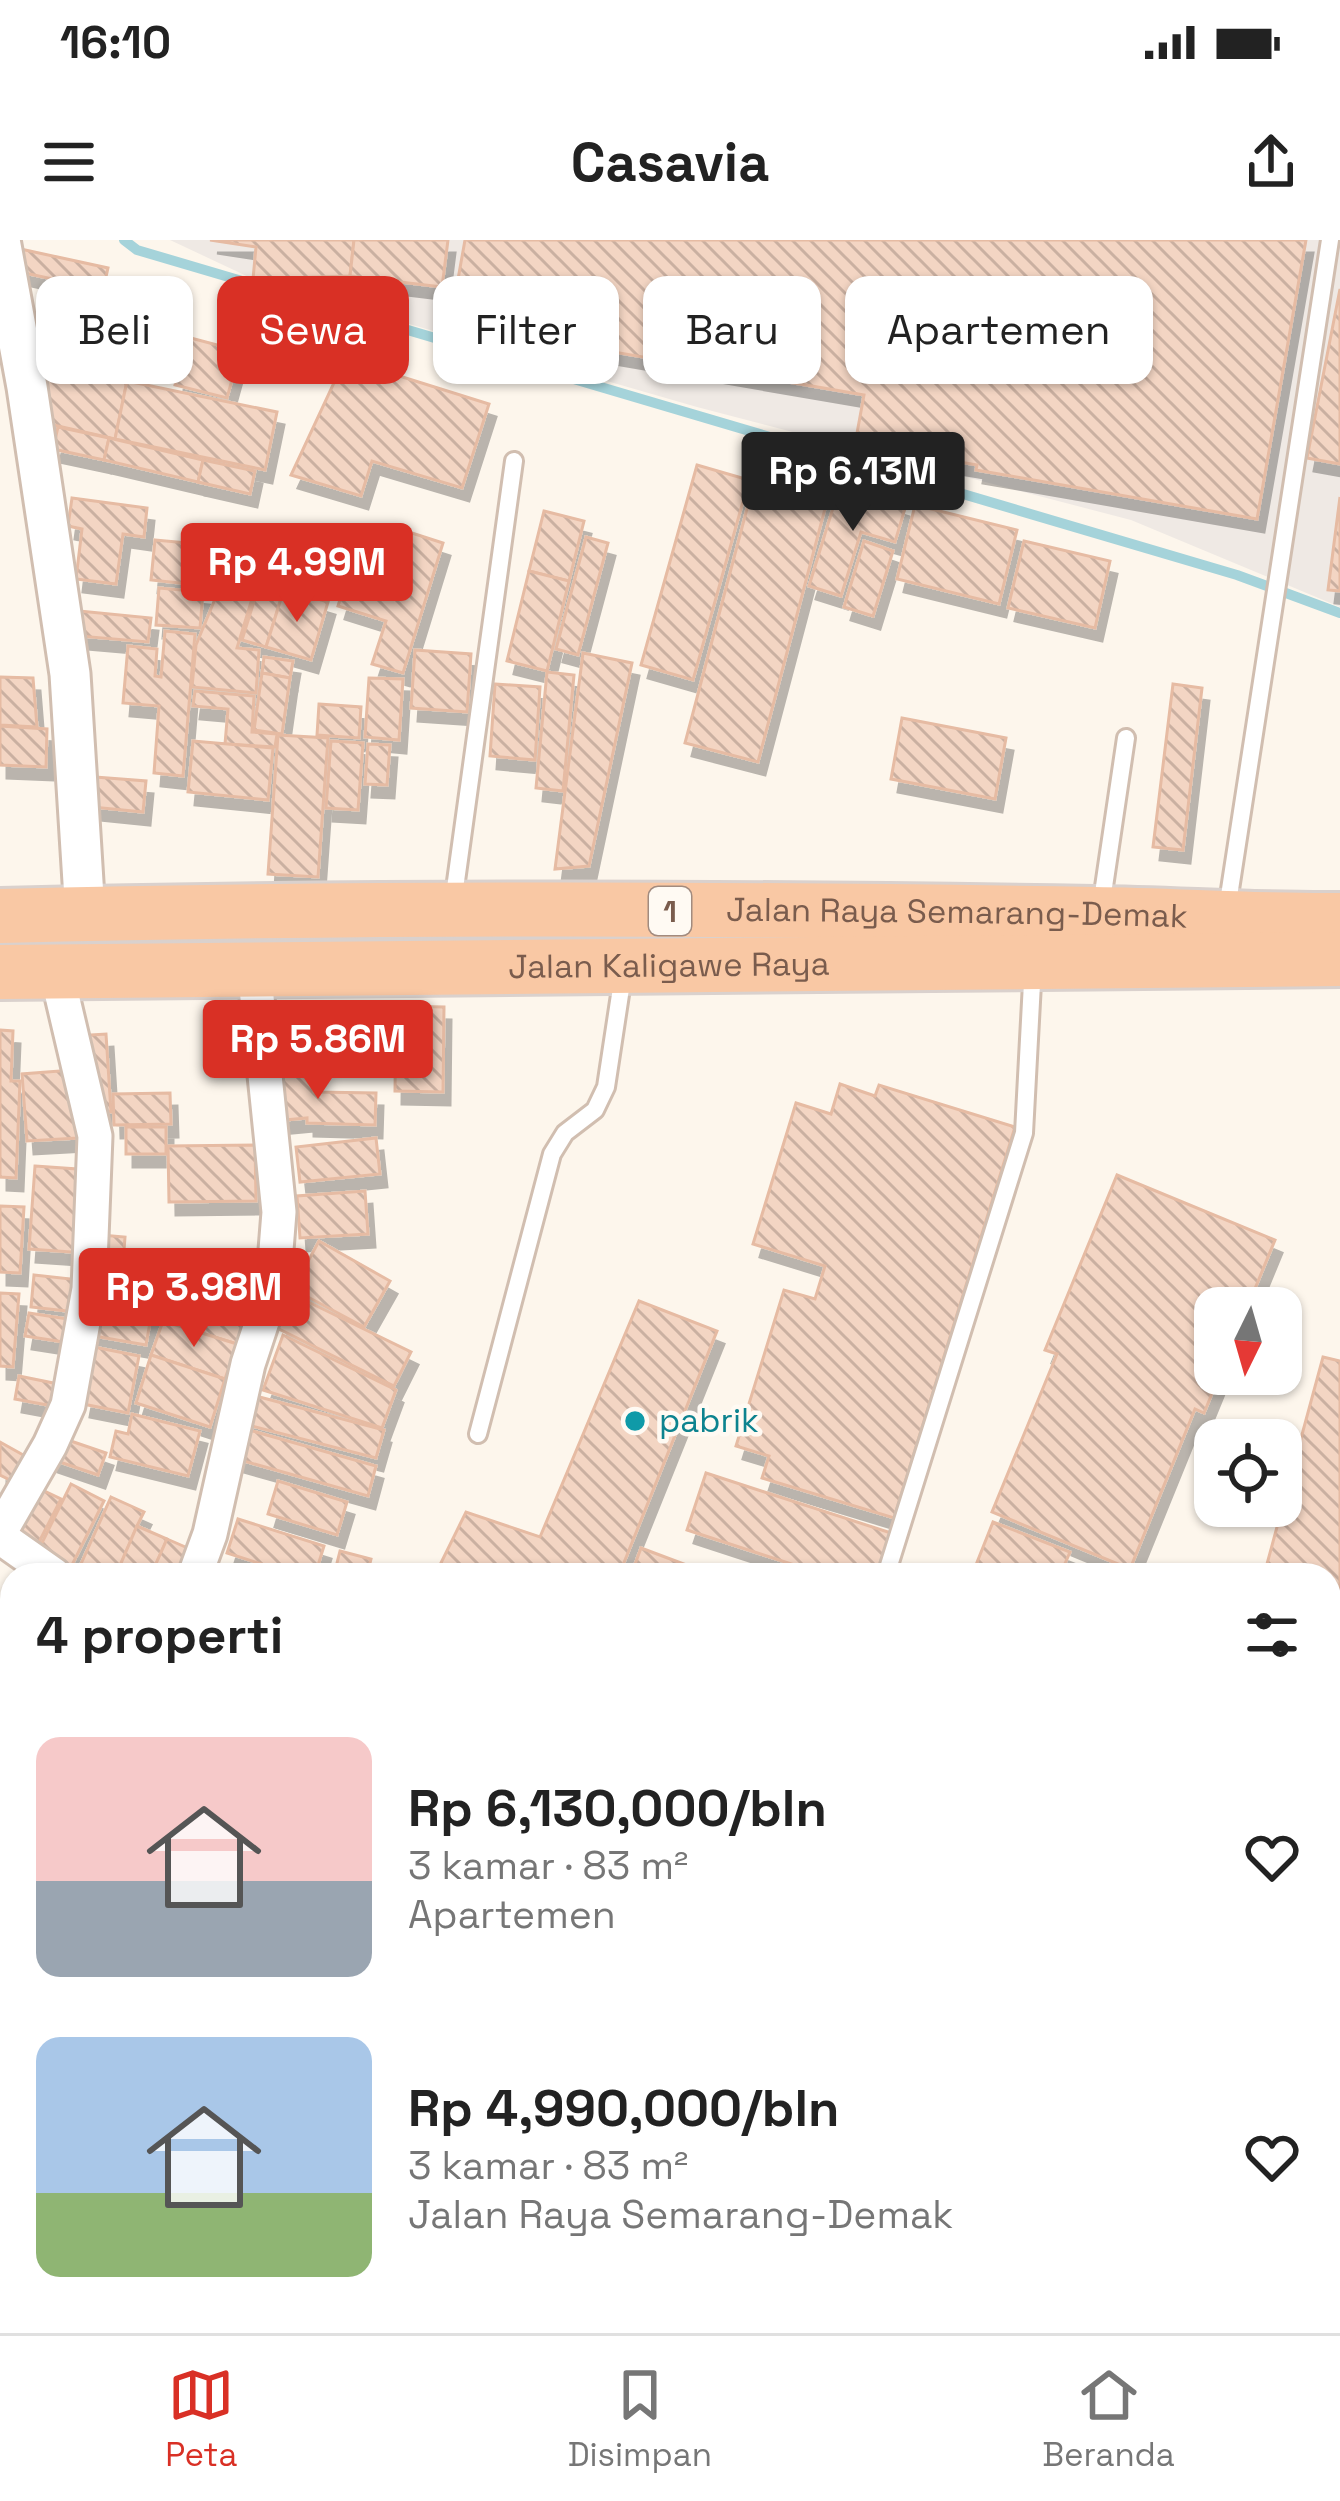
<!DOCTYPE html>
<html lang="id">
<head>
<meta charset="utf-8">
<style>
	:root { --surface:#fff; --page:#f6f6f6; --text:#222; --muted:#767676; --line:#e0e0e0; --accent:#d93025 }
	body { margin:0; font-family:"Space Grotesk",sans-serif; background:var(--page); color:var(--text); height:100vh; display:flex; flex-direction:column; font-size:45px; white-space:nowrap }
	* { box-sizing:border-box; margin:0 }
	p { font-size:39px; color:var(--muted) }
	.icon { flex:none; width:66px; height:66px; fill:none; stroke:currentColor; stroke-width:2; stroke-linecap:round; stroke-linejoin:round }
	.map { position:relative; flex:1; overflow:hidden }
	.sheet { position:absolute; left:0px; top:1323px; width:1341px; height:771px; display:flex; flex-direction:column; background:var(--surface); border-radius:36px 36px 0 0; box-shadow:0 3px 9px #0004 }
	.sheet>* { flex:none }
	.top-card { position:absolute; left:36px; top:36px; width:1269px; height:108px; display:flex; gap:24px }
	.needle { width:78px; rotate:185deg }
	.tools { position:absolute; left:1194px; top:1047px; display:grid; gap:24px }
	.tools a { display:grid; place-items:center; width:108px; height:108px; border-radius:24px; background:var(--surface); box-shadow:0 3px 9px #0004; font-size:60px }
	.price { position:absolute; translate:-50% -102px; padding:0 27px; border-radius:12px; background:var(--accent); color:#fff; font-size:39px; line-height:78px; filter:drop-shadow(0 3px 6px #0008) }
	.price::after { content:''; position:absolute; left:50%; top:72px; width:36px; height:27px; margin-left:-18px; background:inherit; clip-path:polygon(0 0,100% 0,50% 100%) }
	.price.on { background:#222; color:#fff }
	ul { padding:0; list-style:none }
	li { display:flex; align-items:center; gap:36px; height:300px; padding:0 36px }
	li span { display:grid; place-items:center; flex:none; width:336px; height:240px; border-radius:24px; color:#555 }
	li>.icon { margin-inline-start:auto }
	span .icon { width:144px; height:144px; fill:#fffc; stroke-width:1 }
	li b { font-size:51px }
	h2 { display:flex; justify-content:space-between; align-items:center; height:144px; padding:0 36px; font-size:51px }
	.chip { padding:0 42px; border-radius:24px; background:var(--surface); box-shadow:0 3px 9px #0004; font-size:42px; line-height:108px }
	.chip.on { background:var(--accent); color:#fff }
	.status { display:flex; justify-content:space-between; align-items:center; height:84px; padding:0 60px; background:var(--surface); direction:ltr }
	.status svg { height:33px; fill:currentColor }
	header { display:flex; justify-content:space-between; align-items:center; height:156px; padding:0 36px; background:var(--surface); font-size:54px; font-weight:800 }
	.menu { display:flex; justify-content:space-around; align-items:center; height:168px; border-top:3px solid var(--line); background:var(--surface); font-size:33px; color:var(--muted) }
	.menu a { display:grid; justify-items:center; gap:6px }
	.menu .on { color:var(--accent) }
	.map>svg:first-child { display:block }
</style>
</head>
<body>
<div class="status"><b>16:10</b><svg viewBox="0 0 49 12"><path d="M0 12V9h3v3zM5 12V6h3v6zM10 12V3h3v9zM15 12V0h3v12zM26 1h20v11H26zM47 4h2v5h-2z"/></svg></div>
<header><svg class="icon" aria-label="menu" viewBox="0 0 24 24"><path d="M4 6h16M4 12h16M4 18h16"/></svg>Casavia<svg class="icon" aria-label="share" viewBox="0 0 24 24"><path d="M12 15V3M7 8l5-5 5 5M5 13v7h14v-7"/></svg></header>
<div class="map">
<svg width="1340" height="2093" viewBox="0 0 1340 2093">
	<defs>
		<pattern id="building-back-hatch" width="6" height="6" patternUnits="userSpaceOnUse" patternTransform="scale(3)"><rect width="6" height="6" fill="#f3d5c3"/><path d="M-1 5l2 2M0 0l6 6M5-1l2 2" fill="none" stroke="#cab0a1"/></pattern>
		<filter id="shadow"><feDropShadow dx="7" dy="13" stdDeviation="0" flood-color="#0004"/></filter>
	</defs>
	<rect width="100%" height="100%" fill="#fdf6ec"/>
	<!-- industrial -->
	<polygon fill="#efe9e4" points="170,0 1340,0 1340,367 1131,280 697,167 253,39"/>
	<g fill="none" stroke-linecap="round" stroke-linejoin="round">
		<!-- stream -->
		<polyline stroke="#a5d3da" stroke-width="10" points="124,0 137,10 1237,335 1340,373"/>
	</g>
	<!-- building -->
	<g fill="url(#building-back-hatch)" stroke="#e6bba3" stroke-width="3" filter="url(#shadow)">
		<polygon points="210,0 354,0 350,36 253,39 256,7"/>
		<polygon points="354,0 448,0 442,47 350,36"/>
		<polygon points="465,0 1306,0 1257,279 976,230 977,225 855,204 864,155 450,84"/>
		<polygon points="16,8 108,28 103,50 11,30"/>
		<polygon points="1340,49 1340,224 1307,218"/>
		<polygon points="70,72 159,89 153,121 40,99 45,77 68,81"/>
		<polygon points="187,97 240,111 227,158 175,145"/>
		<polygon points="345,119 489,164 462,248 372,221 361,256 291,235"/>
		<polygon points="41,122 127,141 115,199 49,184"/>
		<polygon points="127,141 277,172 265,230 115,199"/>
		<polygon points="58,187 109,198 104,220 53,209"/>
		<polygon points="109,198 203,220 198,242 104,220"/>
		<polygon points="203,220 255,231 250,254 198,242"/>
		<polygon points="697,225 749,240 693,440 641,425"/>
		<polygon points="758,227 831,246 758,522 685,503"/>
		<polygon points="840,245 906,265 895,302 861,292 841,356 809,346"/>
		<polygon points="1340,257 1340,351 1328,350"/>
		<polygon points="72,258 147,268 144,297 123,294 116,344 76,339 82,289 68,286"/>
		<polygon points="915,265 1017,290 999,364 897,339"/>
		<polygon points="544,271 584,281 569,341 529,331"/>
		<polygon points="387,285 443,303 403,433 372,424 386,381 338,366 357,304 379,311"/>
		<polygon points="586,297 608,303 578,415 556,409"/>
		<polygon points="155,300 221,306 217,347 151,340"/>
		<polygon points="864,301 893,311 873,376 844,367"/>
		<polygon points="1024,301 1110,321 1095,388 1008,368"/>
		<polygon points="227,330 258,339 237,408 259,410 256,453 192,447 196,405"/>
		<polygon points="529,331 569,341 547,431 507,421"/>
		<polygon points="260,342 284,349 266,407 242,400"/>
		<polygon points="159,348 203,352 200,388 156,385"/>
		<polygon points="284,349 328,362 311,420 266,407"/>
		<polygon points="69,370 151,378 148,402 67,395"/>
		<polygon points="165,391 195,394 183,536 154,533 159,466 123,463 128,406 157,409 155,436 161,437"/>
		<polygon points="415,410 471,414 467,472 411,468"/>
		<polygon points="583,413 632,423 589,626 555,629"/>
		<polygon points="264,417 293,421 290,438 262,433"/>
		<polygon points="547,432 574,435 563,551 536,548"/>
		<polygon points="262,433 290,438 282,494 254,490"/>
		<polygon points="0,437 33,438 37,487 0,485"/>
		<polygon points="369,438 403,439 399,500 365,497"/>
		<polygon points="495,444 540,447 535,520 490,516"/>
		<polygon points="1173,444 1202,448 1183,610 1153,607"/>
		<polygon points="195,451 254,456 252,492 277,494 275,507 225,504 228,469 193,466"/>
		<polygon points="319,464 361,467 359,498 317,495"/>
		<polygon points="902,478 1006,498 995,559 891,539"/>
		<polygon points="0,486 47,489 46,527 0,525"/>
		<polygon points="278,495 328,498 318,637 268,634"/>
		<polygon points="193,501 273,508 268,560 188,552"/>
		<polygon points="331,501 363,503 358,570 326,568"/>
		<polygon points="368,504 390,505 387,545 365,544"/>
		<polygon points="95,537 146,541 143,572 92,567"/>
		<polygon points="396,766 444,767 443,852 395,851"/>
		<polygon points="0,790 13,791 11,841 20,841 16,938 0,937"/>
		<polygon points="106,794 111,872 94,869 75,796"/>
		<polygon points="313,829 314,852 376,853 375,885 307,883 307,878 274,881 270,833"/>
		<polygon points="72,830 78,898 27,901 22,834"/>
		<polygon points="840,844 875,856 879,845 1015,887 894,1278 762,1238 769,1216 736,1206 784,1050 815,1059 825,1026 753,1004 796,863 831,874"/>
		<polygon points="170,853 171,884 114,885 113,854"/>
		<rect x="126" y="887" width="40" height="27"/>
		<polygon points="376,898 380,934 300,942 296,907"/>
		<polygon points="255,905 256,961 169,962 168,906"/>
		<polygon points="35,926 91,930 85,1013 29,1009"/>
		<polygon points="1117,935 1275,1000 1247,1068 1215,1068 1215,1134 1220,1134 1204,1173 1195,1169 1130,1329 992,1272 1057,1114 1045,1110"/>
		<polygon points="365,951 368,994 300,998 297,956"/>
		<polygon points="0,966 24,967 20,1033 0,1032"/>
		<polygon points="101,995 125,997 123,1023 99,1021"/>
		<polygon points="319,1001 390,1041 364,1087 293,1049"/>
		<polygon points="34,1035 80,1040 76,1072 31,1067"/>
		<polygon points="176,1040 250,1064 237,1104 163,1081"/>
		<polygon points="97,1044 155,1054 146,1105 88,1095"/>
		<polygon points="0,1053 19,1054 13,1127 0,1126"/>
		<polygon points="294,1055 411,1112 394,1146 277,1088"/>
		<polygon points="639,1061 717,1091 619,1335 435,1335 466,1272 540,1297"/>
		<polygon points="29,1073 74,1080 70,1103 25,1096"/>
		<polygon points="163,1081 237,1104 225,1139 151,1115"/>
		<polygon points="283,1095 396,1150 382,1188 263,1150"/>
		<polygon points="94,1107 139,1116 128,1173 83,1164"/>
		<polygon points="151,1115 225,1139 210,1187 136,1163"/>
		<polygon points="1323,1117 1340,1121 1340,1907 1329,1904 1329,1335 1264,1335"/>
		<polygon points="19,1136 63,1145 58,1167 15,1159"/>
		<polygon points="252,1155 384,1190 376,1218 244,1184"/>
		<polygon points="132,1174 200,1191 188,1236 110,1217 116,1191 128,1194"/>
		<polygon points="242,1188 376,1226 368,1256 233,1218"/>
		<polygon points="59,1197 106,1213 98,1235 51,1219"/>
		<polygon points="0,1202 25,1216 10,1240 0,1235"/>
		<polygon points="706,1233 891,1293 877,1335 825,1335 687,1290"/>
		<polygon points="278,1241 347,1262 337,1295 268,1274"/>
		<polygon points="71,1244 104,1261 67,1335 34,1319"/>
		<polygon points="36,1247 61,1259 37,1306 13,1294"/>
		<polygon points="111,1257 144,1272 137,1286 116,1335 76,1335"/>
		<polygon points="238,1279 324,1306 315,1335 296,1335 227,1313"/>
		<polygon points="993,1282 1070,1312 1060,1335 972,1335"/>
		<polygon points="137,1286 167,1299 151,1335 116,1335"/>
		<polygon points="167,1299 199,1313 189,1335 151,1335"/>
		<polygon points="641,1308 713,1335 631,1335"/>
		<polygon points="340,1311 371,1319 367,1335 334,1335"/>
		<polygon points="12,1355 12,1424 0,1445 0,1376"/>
		<polygon points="262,2082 392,2082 403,2093 257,2093"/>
		<polygon points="402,2082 567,2082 563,2093 414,2093"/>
		<polygon points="615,2082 841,2082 837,2093 611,2093"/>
		<polygon points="880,2082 1223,2082 1218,2093 876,2093"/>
	</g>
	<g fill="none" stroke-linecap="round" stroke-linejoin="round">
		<!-- service casing -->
		<g stroke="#d1beb0" stroke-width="22">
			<g id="service">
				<polyline points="453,663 514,221"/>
				<polyline points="1101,667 1126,498"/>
				<polyline points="1227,669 1330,0"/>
				<polyline points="478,1194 552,914 565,893 595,870 606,847 623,735"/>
				<polyline points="886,1335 1024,893 1032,743"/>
				<polyline points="1329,1938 1340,1941"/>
			</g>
		</g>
		<!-- minor casing -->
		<g stroke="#d1beb0" stroke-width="39">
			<g id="minor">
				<polyline points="0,1292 50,1205 68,1165 89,1049 95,896 56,730"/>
				<polyline points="0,1297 54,1335"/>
				<polyline points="195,1335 210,1294 248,1124 273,1048 279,972 254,728"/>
			</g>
		</g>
		<!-- tertiary casing -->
		<g stroke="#d1beb0" stroke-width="45">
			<polyline id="tertiary" points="0,0 27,147 70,434 85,674"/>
		</g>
		<!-- trunk casing -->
		<g stroke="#dad1cd" stroke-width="60">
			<g id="trunk">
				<path id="s1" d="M0 676C364 667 729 668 1094 674 1176 675 1258 681 1340 680"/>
				<path id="s2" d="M0 732 1340 719"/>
			</g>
		</g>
		<!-- service -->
		<use href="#service" stroke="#fff" stroke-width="16"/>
		<!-- minor -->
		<use href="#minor" stroke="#fff" stroke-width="33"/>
		<!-- tertiary -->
		<use href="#tertiary" stroke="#fff" stroke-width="39"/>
		<!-- trunk -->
		<use href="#trunk" stroke="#f9c8a4" stroke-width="54"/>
	</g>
	<!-- markers -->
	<circle fill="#0f9aa8" stroke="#fffaf3" stroke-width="4.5" cx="635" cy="1181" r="12"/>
	<g text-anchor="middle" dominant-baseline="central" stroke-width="9" stroke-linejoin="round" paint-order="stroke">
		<!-- shield labels -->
		<rect fill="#fffaf3" stroke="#a28b7f" stroke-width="3" x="649" y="647" width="42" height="48" rx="9"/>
		<g font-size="30" font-weight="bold" fill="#7a5c4d">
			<text x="670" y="671">1</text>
		</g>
		<!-- street labels -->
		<g font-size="33" fill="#7a5c4d" stroke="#fffaf3">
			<text stroke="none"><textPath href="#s1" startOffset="957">Jalan Raya Semarang-Demak</textPath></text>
			<text stroke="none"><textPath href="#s2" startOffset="669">Jalan Kaligawe Raya</textPath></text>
		</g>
		<!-- culture labels -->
		<g font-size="33" fill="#0d838f" stroke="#fffaf3" text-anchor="start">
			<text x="659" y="1181">pabrik</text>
		</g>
	</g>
</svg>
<div class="tools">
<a><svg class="needle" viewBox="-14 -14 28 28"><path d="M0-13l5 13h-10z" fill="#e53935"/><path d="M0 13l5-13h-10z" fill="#767676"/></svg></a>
<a><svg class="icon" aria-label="locate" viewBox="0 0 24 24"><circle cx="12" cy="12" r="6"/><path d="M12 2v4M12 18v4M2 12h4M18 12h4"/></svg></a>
</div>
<b class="price on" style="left:853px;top:294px">Rp 6.13M</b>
<b class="price" style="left:297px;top:385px">Rp 4.99M</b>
<b class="price" style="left:318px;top:862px">Rp 5.86M</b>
<b class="price" style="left:194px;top:1110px">Rp 3.98M</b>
<div class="top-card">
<a class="chip">Beli</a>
<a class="chip on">Sewa</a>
<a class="chip">Filter</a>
<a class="chip">Baru</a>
<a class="chip">Apartemen</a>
</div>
<section class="sheet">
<h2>4 properti<svg class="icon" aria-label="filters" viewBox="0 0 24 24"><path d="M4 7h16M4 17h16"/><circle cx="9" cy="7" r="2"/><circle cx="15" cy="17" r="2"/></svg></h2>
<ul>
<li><span style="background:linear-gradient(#f6c9c9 60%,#9aa5b1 0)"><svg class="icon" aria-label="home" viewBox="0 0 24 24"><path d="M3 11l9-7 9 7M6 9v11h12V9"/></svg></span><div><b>Rp 6,130,000/bln</b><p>3 kamar · 83 m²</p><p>Apartemen</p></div><svg class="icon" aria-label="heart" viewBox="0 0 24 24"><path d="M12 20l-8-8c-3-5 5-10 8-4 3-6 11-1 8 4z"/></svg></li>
<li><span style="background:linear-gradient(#a9c7e8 65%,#8fb573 0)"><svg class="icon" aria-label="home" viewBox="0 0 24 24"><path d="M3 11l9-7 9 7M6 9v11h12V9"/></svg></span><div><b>Rp 4,990,000/bln</b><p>3 kamar · 83 m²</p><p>Jalan Raya Semarang-Demak</p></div><svg class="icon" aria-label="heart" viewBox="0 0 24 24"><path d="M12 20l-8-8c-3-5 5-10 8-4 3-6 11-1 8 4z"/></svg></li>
</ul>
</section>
</div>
<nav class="menu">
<a class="on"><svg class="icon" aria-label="map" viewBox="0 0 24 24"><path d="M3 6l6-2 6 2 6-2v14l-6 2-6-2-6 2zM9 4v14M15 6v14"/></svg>Peta</a>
<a><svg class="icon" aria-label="saved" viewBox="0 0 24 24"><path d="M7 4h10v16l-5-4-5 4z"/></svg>Disimpan</a>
<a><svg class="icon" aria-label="home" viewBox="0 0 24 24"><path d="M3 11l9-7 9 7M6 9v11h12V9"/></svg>Beranda</a>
</nav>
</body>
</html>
